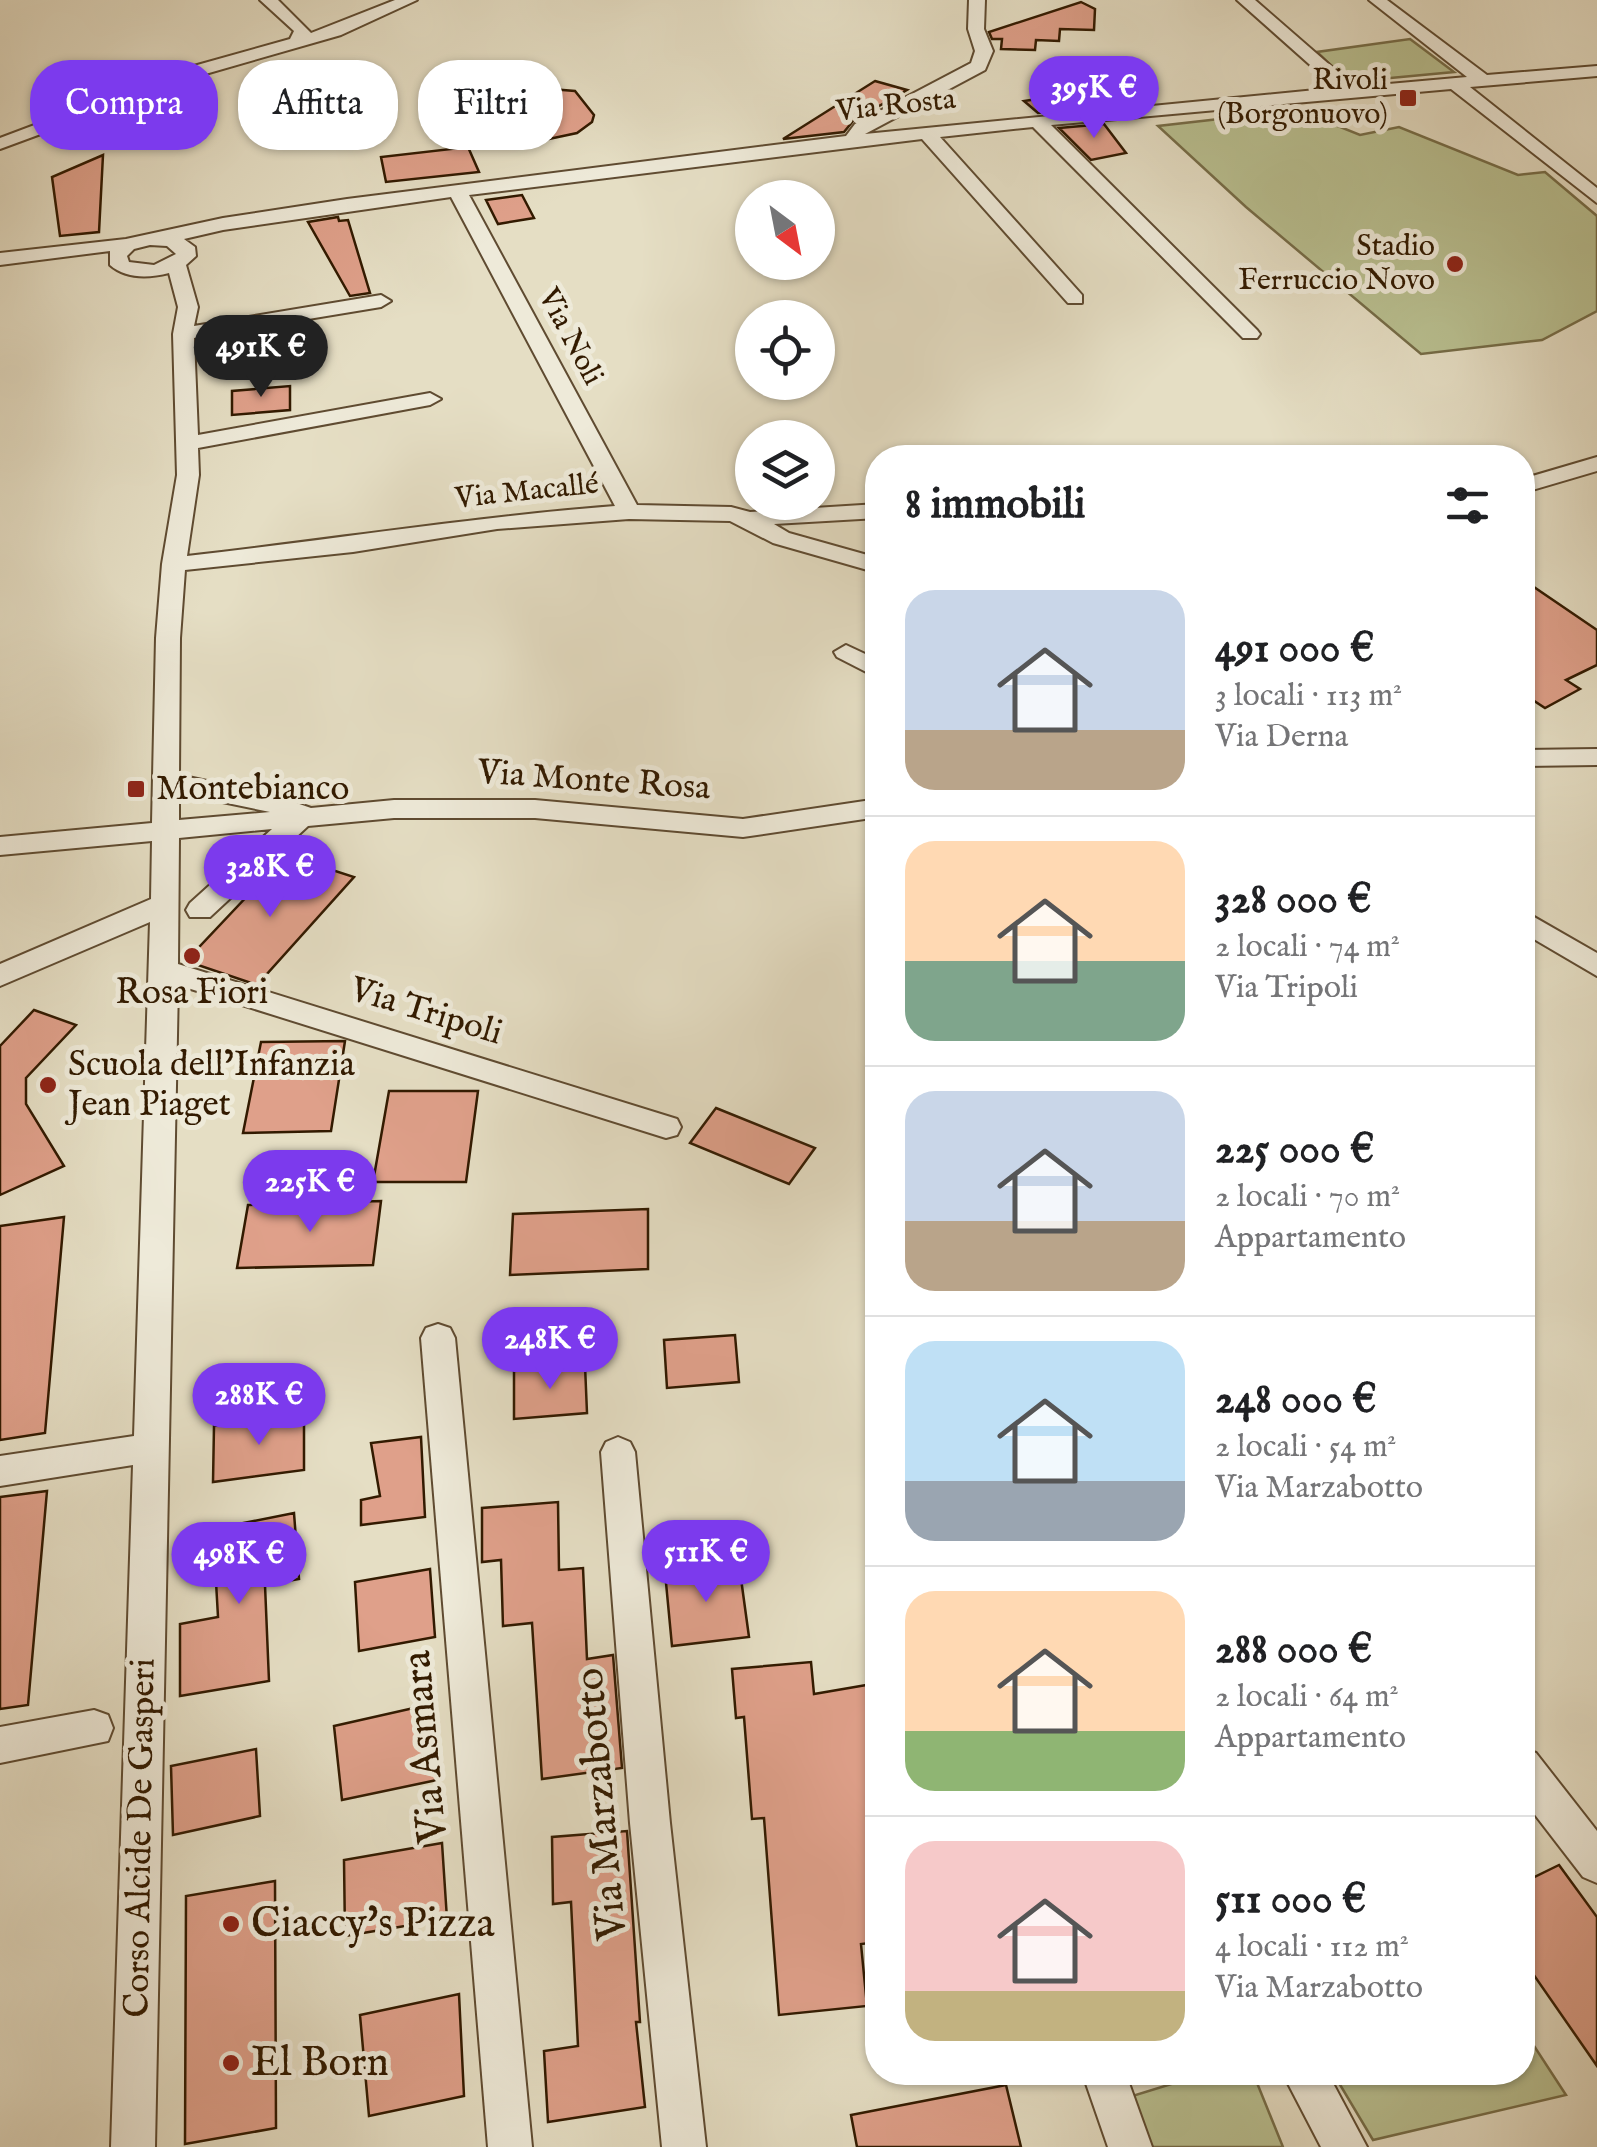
<!DOCTYPE html>
<html lang="it">
<head>
<meta charset="utf-8">
<style>
	:root { --surface:#fff; --page:#f6f6f6; --text:#202124; --muted:#757577; --line:#e0e0e0; --accent:#7c3aed }
	body { margin:0; font-family:"IM FELL English",serif; background:var(--page); color:var(--text); height:100vh; display:flex; flex-direction:column; font-size:38px; white-space:nowrap }
	* { box-sizing:border-box; margin:0 }
	p { font-size:32px; color:var(--muted) }
	.icon { flex:none; width:55px; height:55px; fill:none; stroke:currentColor; stroke-width:2; stroke-linecap:round; stroke-linejoin:round }
	.map { position:relative; flex:1; overflow:hidden }
	.details { position:absolute; left:865px; top:445px; width:670px; height:1640px; display:flex; flex-direction:column; background:var(--surface); border-radius:40px; box-shadow:0 2px 8px #0004 }
	.details>* { flex:none }
	.banner { position:absolute; left:30px; top:60px; width:685px; height:90px; display:flex; gap:20px }
	.needle { width:65px; rotate:148deg }
	.buttons { position:absolute; left:735px; top:180px; display:grid; gap:20px }
	.buttons a { display:grid; place-items:center; width:100px; height:100px; border-radius:50%; background:var(--surface); box-shadow:0 2px 8px #0004; font-size:50px }
	.price { position:absolute; translate:-50% -85px; padding:0 22px; border-radius:35px; background:var(--accent); color:#fff; font-size:32px; line-height:65px; filter:drop-shadow(0 2px 5px #0008) }
	.price::after { content:''; position:absolute; left:50%; top:60px; width:30px; height:22px; margin-left:-15px; background:inherit; clip-path:polygon(0 0,100% 0,50% 100%) }
	.price.active { background:#222; color:#fff }
	ul { padding:0; list-style:none }
	li { display:flex; align-items:center; gap:30px; height:250px; padding:0 40px }
	li+li { border-top:2px solid var(--line) }
	li span { display:grid; place-items:center; flex:none; width:280px; height:200px; border-radius:30px; color:#555 }
	li>.icon { margin-inline-start:auto }
	span .icon { width:120px; height:120px; fill:#fffc; stroke-width:1 }
	li b { font-size:42px }
	h2 { display:flex; justify-content:space-between; align-items:center; height:120px; padding:0 40px; font-size:42px }
	.tag { padding:0 35px; border-radius:40px; background:var(--surface); box-shadow:0 2px 8px #0004; font-size:35px; line-height:90px }
	.tag.active { background:var(--accent); color:#fff }
	.map>svg:first-child { display:block }
</style>
</head>
<body>
<div class="map">
<svg width="1597" height="2147" viewBox="0 0 1597 2147">
	<rect width="100%" height="100%" fill="#e5dec4"/>
	<filter id="stains"><feTurbulence type="fractalNoise" baseFrequency=".002" numOctaves="4"/><feColorMatrix values="0 0 0 0 .2 0 0 0 0 .09 0 0 0 0 .02 0 0 0 .5 -.17"/></filter>
	<radialGradient id="worn" r=".72"><stop offset=".6" stop-color="#630" stop-opacity="0"/><stop offset="1" stop-color="#630" stop-opacity=".3"/></radialGradient>
	<!-- green -->
	<g fill="#b9c091" stroke="#766d48" stroke-width="2.5">
		<polygon points="1410,39 1454,72 1348,82 1317,52"/>
		<polygon points="1298,110 1360,135 1399,127 1518,175 1545,172 1597,216 1597,311 1542,340 1421,354 1246,207 1158,126"/>
		<polygon points="1523,2029 1566,2095 1373,2140 1333,2073 1522,2072"/>
		<polygon points="1207,2073 1253,2073 1283,2147 1147,2147 1129,2097"/>
	</g>
	<!-- building -->
	<g fill="#dfa08a" stroke="#321a00" stroke-width="2.5">
		<polygon points="1081,2 1095,9 1094,30 1060,29 1059,41 1036,40 1035,50 1001,49 1002,39 992,39 989,32"/>
		<polygon points="875,81 907,90 853,121 844,132 783,139"/>
		<polygon points="538,88 575,91 594,115 592,122 577,133 549,139 512,132 503,126 493,101"/>
		<polygon points="1078,89 1092,108 1038,113 1024,101 1037,99 1033,94"/>
		<polygon points="1104,124 1126,153 1091,160 1059,128"/>
		<polygon points="468,147 479,172 386,182 381,157"/>
		<polygon points="103,155 99,232 60,236 52,177"/>
		<polygon points="522,195 534,218 498,224 486,200"/>
		<polygon points="338,217 339,221 348,220 370,293 350,296 308,222"/>
		<polygon points="290,386 290,410 232,415 232,391"/>
		<polygon points="1522,579 1597,630 1597,665 1566,680 1580,689 1545,708 1522,693"/>
		<polygon points="286,855 354,877 257,985 186,961"/>
		<polygon points="34,1010 76,1025 26,1078 26,1104 64,1166 0,1195 0,1046"/>
		<polygon points="345,1041 331,1131 243,1133 261,1042"/>
		<polygon points="389,1091 478,1091 466,1182 373,1182"/>
		<polygon points="716,1108 815,1148 789,1184 690,1143"/>
		<polygon points="381,1201 373,1265 237,1268 248,1205"/>
		<polygon points="648,1209 648,1269 510,1275 513,1214"/>
		<polygon points="64,1217 45,1433 0,1440 0,1226"/>
		<polygon points="735,1335 739,1382 667,1388 664,1340"/>
		<polygon points="585,1365 587,1413 514,1419 514,1371"/>
		<polygon points="304,1414 304,1470 213,1482 214,1426"/>
		<polygon points="421,1437 425,1517 361,1525 361,1500 380,1496 371,1443"/>
		<polygon points="47,1491 28,1705 0,1709 0,1497"/>
		<polygon points="558,1502 559,1570 583,1568 587,1659 613,1655 622,1768 542,1779 532,1623 503,1626 501,1560 482,1562 482,1508"/>
		<polygon points="294,1513 299,1579 265,1585 269,1681 180,1696 180,1624 218,1617 213,1529"/>
		<polygon points="739,1564 749,1637 672,1646 665,1572"/>
		<polygon points="430,1569 435,1637 359,1651 355,1582"/>
		<polygon points="811,1662 814,1694 878,1683 878,1942 861,1944 867,2006 779,2015 764,1818 752,1819 744,1717 736,1718 732,1669"/>
		<polygon points="427,1705 437,1780 342,1800 334,1726"/>
		<polygon points="256,1749 260,1816 173,1835 171,1766"/>
		<polygon points="627,1831 640,2022 636,2022 645,2107 548,2122 544,2051 578,2046 571,1902 553,1904 552,1837"/>
		<polygon points="442,1843 447,1919 345,1936 344,1860"/>
		<polygon points="1559,1865 1597,1917 1597,2066 1522,1958 1522,1883"/>
		<polygon points="275,1881 276,2128 185,2144 186,1896"/>
		<polygon points="459,1994 464,2096 369,2116 360,2015"/>
		<polygon points="1006,2085 1021,2147 857,2147 851,2115"/>
	</g>
	<g fill="none" stroke-linecap="round" stroke-linejoin="round">
		<!-- minor casing -->
		<g stroke="#5f4b31" stroke-width="4">
			<g id="minor">
				<polygon points="260,0 278,0 311,33 395,0 417,0 341,35 195,77 0,149 0,138 183,69 290,39 294,31"/>
				<path d="M969 0H985L984 29 993 51 985 70 865 134 1336 88 1237 0H1255L1355 87 1467 77 1369 0H1387L1487 75 1597 66V76L1470 87 1597 188V203L1451 89 1051 125 1257 330 1260 334 1257 338H1243L1033 127 940 137 1082 295V303H1068L922 139 469 195 637 505 731 507 750 512 878 504V518L774 524 789 533 878 558V573L773 543 730 521 629 519 497 529 353 552 185 570 180 638 179 775 276 796 311 808 394 800H535L743 819 878 799V817L743 837 535 818H394L308 826 210 917H190L186 910 190 903 272 829 179 838 178 964 677 1119 681 1127 677 1135 666 1138 178 985 155 2147H111L133 1465 0 1486V1456L134 1436 150 922 0 986V964L151 899 152 841 0 855V837L152 823 156 638 162 564 177 475 173 334 178 307 169 273C149 278 126 279 110 265V251L0 265V253L126 239 223 218 347 199 846 136 855 124 971 63 975 51 968 29ZM451 197 615 506C471 517 330 540 187 556L199 475 198 448 430 405 441 399 430 393 198 435 194 338 381 307 391 301 381 295 194 326 198 307 186 265 196 256 195 247 184 239 223 230ZM150 245 167 246 176 254 154 265 129 262 127 256 134 249ZM179 793 270 812 179 820Z"/>
				<polygon points="1597,457 1597,471 1522,493 1522,479"/>
				<polygon points="846,645 878,660 878,678 837,657 834,652"/>
				<polygon points="1597,749 1597,765 1522,766 1522,750"/>
				<polygon points="1522,910 1597,953 1597,976 1522,932"/>
				<polygon points="438,1324 450,1328 455,1338 532,2147 488,2147 421,1338 426,1328"/>
				<polygon points="618,1437 630,1442 635,1452 670,1823 706,2147 662,2147 630,1823 601,1452 606,1442"/>
				<polygon points="94,1710 108,1715 113,1728 108,1741 0,1763 0,1727"/>
				<polygon points="1522,1748 1536,1753 1597,1831 1597,1883 1583,1877 1522,1798"/>
				<polygon points="1082,2072 1125,2072 1152,2147 1108,2147"/>
				<polygon points="1282,2072 1327,2072 1367,2147 1321,2147"/>
			</g>
		</g>
		<!-- minor -->
		<use href="#minor" fill="#eeead9" fill-rule="evenodd"/>
	</g>
	<!-- markers -->
	<g fill="#8f2418" stroke="#eeead9" stroke-width="4">
		<rect x="1398" y="88" width="20" height="20" rx="5"/>
		<circle cx="1455" cy="264" r="10"/>
		<rect x="126" y="779" width="20" height="20" rx="5"/>
		<circle cx="192" cy="956" r="10"/>
		<circle cx="48" cy="1085" r="10"/>
		<circle cx="231" cy="1924" r="10"/>
		<circle cx="231" cy="2063" r="10"/>
	</g>
	<g text-anchor="middle" dominant-baseline="central" stroke-width="10" stroke-linejoin="round" paint-order="stroke">
		<!-- far-poi labels -->
		<g font-size="30" fill="#321a00" stroke="#eeead9" text-anchor="end">
			<text x="1388" y="81">Rivoli<tspan x="1388" dy="34">(Borgonuovo)</tspan></text>
			<text x="1435" y="247">Stadio<tspan x="1435" dy="34">Ferruccio Novo</tspan></text>
		</g>
		<!-- far-street labels -->
		<g font-size="30" fill="#321a00" stroke="#eeead9">
			<text transform="translate(896 106) rotate(-6)">Via Rosta</text>
			<text transform="translate(570 337) rotate(62)">Via Noli</text>
			<text transform="translate(527 492) rotate(-6)">Via Macallé</text>
		</g>
		<!-- street labels -->
		<g font-size="35" fill="#321a00" stroke="#eeead9">
			<text transform="translate(594 781) rotate(4)">Via Monte Rosa</text>
			<text transform="translate(426 1012) rotate(17)">Via Tripoli</text>
			<text transform="translate(141 1838) rotate(-89)">Corso Alcide De Gasperi</text>
		</g>
		<!-- poi labels -->
		<g font-size="35" fill="#321a00" stroke="#eeead9" text-anchor="start">
			<text x="156" y="789">Montebianco</text>
			<text x="192" y="993" text-anchor="middle">Rosa Fiori</text>
			<text x="68" y="1065">Scuola dell’Infanzia<tspan x="68" dy="40">Jean Piaget</tspan></text>
		</g>
		<!-- near-street labels -->
		<g font-size="42" fill="#321a00" stroke="#eeead9">
			<text transform="translate(426 1747) rotate(-95)">Via Asmara</text>
			<text transform="translate(602 1804) rotate(-95)">Via Marzabotto</text>
		</g>
		<!-- near-poi labels -->
		<g font-size="42" fill="#321a00" stroke="#eeead9" text-anchor="start">
			<text x="251" y="1924">Ciaccy's Pizza</text>
			<text x="251" y="2063">El Born</text>
		</g>
	</g>
	<rect width="100%" height="100%" filter="url(#stains)"/>
	<rect width="100%" height="100%" fill="url(#worn)"/>
</svg>
<div class="buttons">
<a><svg class="needle" viewBox="-14 -14 28 28"><path d="M0-13l5 13h-10z" fill="#e53935"/><path d="M0 13l5-13h-10z" fill="#757577"/></svg></a>
<a><svg class="icon" aria-label="locate" viewBox="0 0 24 24"><circle cx="12" cy="12" r="6"/><path d="M12 2v4M12 18v4M2 12h4M18 12h4"/></svg></a>
<a><svg class="icon" aria-label="layers" viewBox="0 0 24 24"><path d="M12 4l9 5-9 5-9-5zM3 14l9 5 9-5"/></svg></a>
</div>
<b class="price" style="left:1094px;top:141px">395K €</b>
<b class="price active" style="left:261px;top:400px">491K €</b>
<b class="price" style="left:270px;top:920px">328K €</b>
<b class="price" style="left:310px;top:1235px">225K €</b>
<b class="price" style="left:550px;top:1392px">248K €</b>
<b class="price" style="left:259px;top:1448px">288K €</b>
<b class="price" style="left:706px;top:1605px">511K €</b>
<b class="price" style="left:239px;top:1607px">498K €</b>
<div class="banner">
<a class="tag active">Compra</a>
<a class="tag">Affitta</a>
<a class="tag">Filtri</a>
</div>
<section class="details">
<h2>8 immobili<svg class="icon" aria-label="filters" viewBox="0 0 24 24"><path d="M4 7h16M4 17h16"/><circle cx="9" cy="7" r="2"/><circle cx="15" cy="17" r="2"/></svg></h2>
<ul>
<li><span style="background:linear-gradient(#c9d6e8 70%,#b9a48a 0)"><svg class="icon" aria-label="home" viewBox="0 0 24 24"><path d="M3 11l9-7 9 7M6 9v11h12V9"/></svg></span><div><b>491 000 €</b><p>3 locali · 113 m²</p><p>Via Derna</p></div></li>
<li><span style="background:linear-gradient(#ffd9b3 60%,#7fa58c 0)"><svg class="icon" aria-label="home" viewBox="0 0 24 24"><path d="M3 11l9-7 9 7M6 9v11h12V9"/></svg></span><div><b>328 000 €</b><p>2 locali · 74 m²</p><p>Via Tripoli</p></div></li>
<li><span style="background:linear-gradient(#c9d6e8 65%,#b9a48a 0)"><svg class="icon" aria-label="home" viewBox="0 0 24 24"><path d="M3 11l9-7 9 7M6 9v11h12V9"/></svg></span><div><b>225 000 €</b><p>2 locali · 70 m²</p><p>Appartamento</p></div></li>
<li><span style="background:linear-gradient(#bfe0f5 70%,#9aa5b1 0)"><svg class="icon" aria-label="home" viewBox="0 0 24 24"><path d="M3 11l9-7 9 7M6 9v11h12V9"/></svg></span><div><b>248 000 €</b><p>2 locali · 54 m²</p><p>Via Marzabotto</p></div></li>
<li><span style="background:linear-gradient(#ffd9b3 70%,#8fb573 0)"><svg class="icon" aria-label="home" viewBox="0 0 24 24"><path d="M3 11l9-7 9 7M6 9v11h12V9"/></svg></span><div><b>288 000 €</b><p>2 locali · 64 m²</p><p>Appartamento</p></div></li>
<li><span style="background:linear-gradient(#f6c9c9 75%,#c2b280 0)"><svg class="icon" aria-label="home" viewBox="0 0 24 24"><path d="M3 11l9-7 9 7M6 9v11h12V9"/></svg></span><div><b>511 000 €</b><p>4 locali · 112 m²</p><p>Via Marzabotto</p></div></li>
</ul>
</section>
</div>
</body>
</html>
